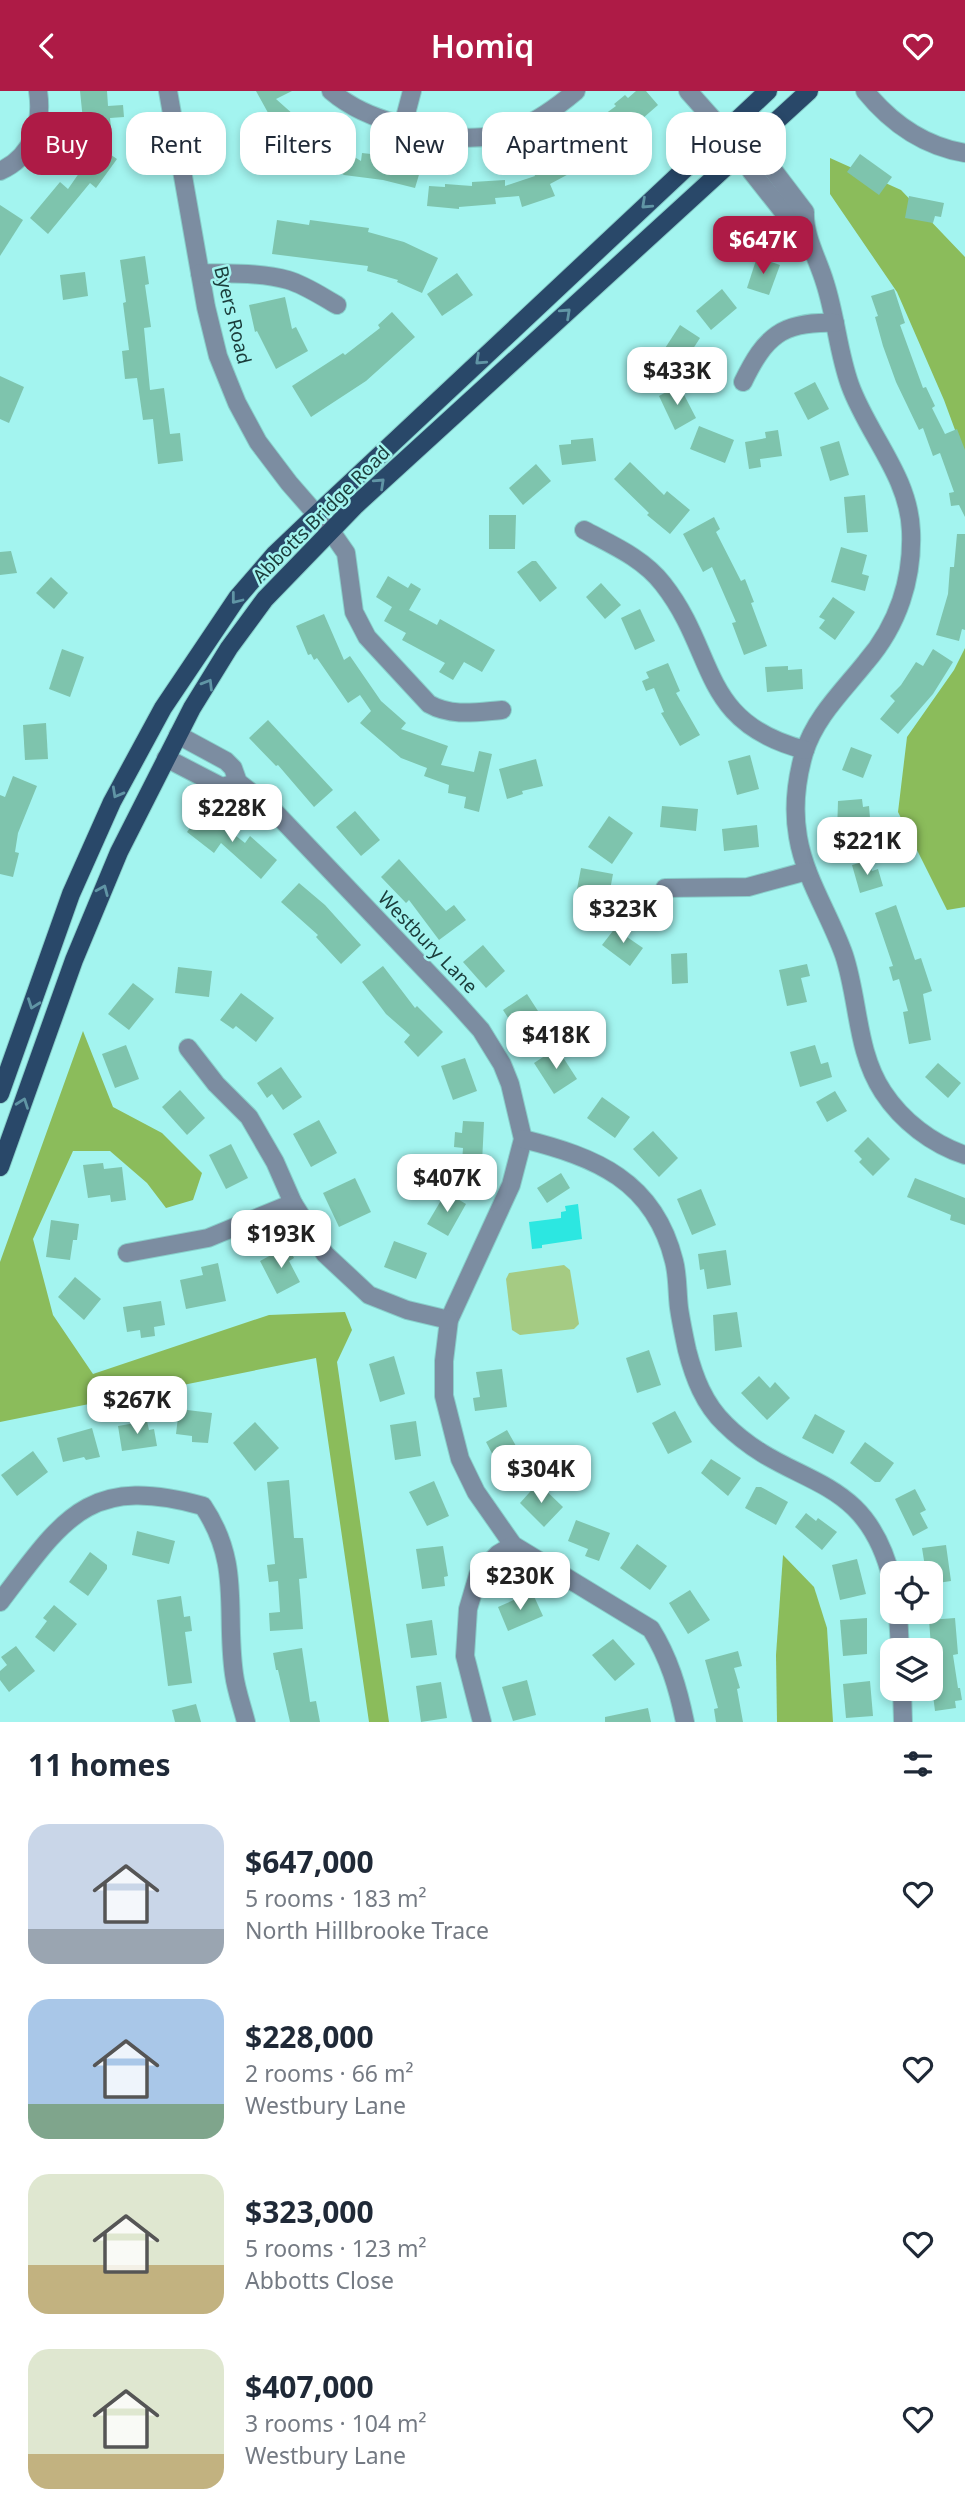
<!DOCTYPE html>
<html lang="en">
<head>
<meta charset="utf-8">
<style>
	:root { --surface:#fff; --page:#f6f6f7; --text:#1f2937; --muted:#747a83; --accent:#ae1b46 }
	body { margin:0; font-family:"Noto Sans",sans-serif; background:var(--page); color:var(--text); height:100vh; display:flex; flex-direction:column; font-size:26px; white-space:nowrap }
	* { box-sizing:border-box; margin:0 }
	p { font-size:23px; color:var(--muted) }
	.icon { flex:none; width:38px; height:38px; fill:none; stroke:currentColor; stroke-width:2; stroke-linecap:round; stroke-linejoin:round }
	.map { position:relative; height:1631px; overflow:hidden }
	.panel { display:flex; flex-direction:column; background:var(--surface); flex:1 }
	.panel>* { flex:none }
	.hud { position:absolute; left:21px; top:21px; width:924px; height:63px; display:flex; gap:14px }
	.tools { position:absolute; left:880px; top:1470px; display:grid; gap:14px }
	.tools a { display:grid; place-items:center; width:63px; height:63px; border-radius:14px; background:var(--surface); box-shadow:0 4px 10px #0003; font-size:35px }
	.price { position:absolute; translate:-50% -60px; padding:0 16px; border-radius:14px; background:#fff; color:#222; font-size:23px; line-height:46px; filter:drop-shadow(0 2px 4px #0008) }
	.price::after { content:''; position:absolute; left:50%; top:42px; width:21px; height:16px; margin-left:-10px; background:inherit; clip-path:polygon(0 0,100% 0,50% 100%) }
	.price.current { background:var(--accent); color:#fff }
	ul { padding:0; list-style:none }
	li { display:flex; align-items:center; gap:21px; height:175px; padding:0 28px }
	li span { display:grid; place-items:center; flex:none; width:196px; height:140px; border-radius:21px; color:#555 }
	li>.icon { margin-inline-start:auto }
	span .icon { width:84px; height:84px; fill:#fffc; stroke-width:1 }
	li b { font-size:30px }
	h2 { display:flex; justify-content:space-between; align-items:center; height:84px; padding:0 28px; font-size:30px }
	.pill { padding:0 24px; border-radius:21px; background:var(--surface); box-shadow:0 4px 10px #0003; font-size:24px; line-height:63px }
	.pill.current { background:var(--accent); color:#fff }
	header { display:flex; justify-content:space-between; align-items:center; height:91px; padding:0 28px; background:var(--accent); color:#fff; font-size:32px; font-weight:600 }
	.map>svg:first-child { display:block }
</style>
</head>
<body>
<header><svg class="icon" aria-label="back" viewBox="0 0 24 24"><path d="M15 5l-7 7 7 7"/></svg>Homiq<svg class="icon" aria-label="heart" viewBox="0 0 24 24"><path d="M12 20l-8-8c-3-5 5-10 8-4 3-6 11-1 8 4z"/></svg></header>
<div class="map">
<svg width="965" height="1631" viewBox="0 0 965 1631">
	<rect width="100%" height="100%" fill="#a3f4ef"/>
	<!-- green -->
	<polygon fill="#a5cb83" points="564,1174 570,1179 579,1233 574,1238 520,1244 512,1239 506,1188 509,1182"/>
	<!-- forest -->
	<g fill="#8bbc5b">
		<polygon points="830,67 901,99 965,166 965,366 944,309 897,201 830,103"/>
		<polygon points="965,557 965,816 947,819 898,721 907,646 954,579"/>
		<polygon points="83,940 113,1016 162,1042 202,1082 193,1109 166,1117 147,1092 110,1060 73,1060 33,1148 53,1224 93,1283 269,1224 345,1221 352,1239 337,1271 389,1631 369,1631 316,1267 0,1331 0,1171"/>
		<polygon points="783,1464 814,1496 827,1537 833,1631 777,1631 776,1564"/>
	</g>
	<!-- water -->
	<polygon fill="#2ce7e1" points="578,1113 582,1148 542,1154 542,1157 532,1158 529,1131 561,1127 561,1121 566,1120 565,1115"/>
	<!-- building -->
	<g fill="#7ec4ad">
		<polygon points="80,0 107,0 108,15 123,14 124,26 110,27 111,36 84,39"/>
		<polygon points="256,0 292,0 276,8 313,41 361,70 362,62 380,64 380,67 421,77 415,97 383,89 344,84 290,52 275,39 278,35 272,29"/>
		<polygon points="636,0 646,0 658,14 634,35 631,31 587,63 591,71 550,93 555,105 522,116 519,105 495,107 496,113 459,116 459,118 427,115 429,95 445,96 445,93 472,95 472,91 505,89 505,95 535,85 532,77 553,70 552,68 589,48 583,39 616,15 614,13 625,4 628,7"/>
		<polygon points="98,55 117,68 96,97 90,92 48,143 30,127 60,91 68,98"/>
		<polygon points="860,63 892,86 879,104 847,81"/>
		<polygon points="909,105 944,112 941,126 935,125 933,132 905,127"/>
		<polygon points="0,114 23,129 0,165"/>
		<polygon points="277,129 309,134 310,129 369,137 368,141 404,151 438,167 422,202 397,191 398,189 367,180 368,175 272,163"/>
		<polygon points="145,165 149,193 145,194 151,236 144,237 150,299 164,297 170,343 180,342 183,370 158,373 153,328 143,329 137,287 125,288 122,260 129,259 123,212 126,211 120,169"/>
		<polygon points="757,166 780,174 769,204 747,197"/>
		<polygon points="85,181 88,205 63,209 60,184"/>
		<polygon points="457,182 473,204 442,225 427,203"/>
		<polygon points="722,198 737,217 711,239 696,220"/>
		<polygon points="894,198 905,232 900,234 923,297 926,296 935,315 932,317 945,343 957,338 965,359 965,426 959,414 951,415 949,402 954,401 940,362 933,365 923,337 919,339 896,291 883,255 875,226 878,225 871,205"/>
		<polygon points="285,206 292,238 296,236 308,260 276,278 257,240 255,241 249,214"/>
		<polygon points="392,221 415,246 366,290 311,326 292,295 343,262 345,264 380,237 378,234"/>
		<polygon points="680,234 700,247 680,278 660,265"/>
		<polygon points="0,285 24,296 9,332 0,328"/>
		<polygon points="815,291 829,318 808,329 794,302"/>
		<polygon points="679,294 696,327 675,339 659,305"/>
		<polygon points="699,335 734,349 725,372 690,358"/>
		<polygon points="778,339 782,365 760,368 761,376 749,378 745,351 766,347 765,341"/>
		<polygon points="593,347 596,370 562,374 559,354 571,353 571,349"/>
		<polygon points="839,350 849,384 830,390 820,356"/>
		<polygon points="630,371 664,404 667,400 690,419 670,443 647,424 649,422 614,388"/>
		<polygon points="536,373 551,390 523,414 509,397"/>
		<polygon points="865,404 868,441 847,442 844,406"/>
		<polygon points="489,424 516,424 515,458 489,458"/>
		<polygon points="714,426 720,438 716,441 741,490 745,488 754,511 751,512 767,555 744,564 732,532 736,531 712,476 703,481 683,443"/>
		<polygon points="957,443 965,443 965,539 962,538 959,550 936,544 948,503 950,476 954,476"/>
		<polygon points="841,456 867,464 862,483 869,485 865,500 831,491"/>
		<polygon points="11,460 17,482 0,484 0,461"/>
		<polygon points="532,470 536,470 557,497 540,511 517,481"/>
		<polygon points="388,485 408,497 411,492 421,498 409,519 437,534 440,528 495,559 482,581 464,571 453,589 439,581 445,572 402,549 406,542 384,530 392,516 376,506"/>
		<polygon points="51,486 68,502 54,518 36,502"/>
		<polygon points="601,492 621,514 605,528 586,506"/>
		<polygon points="833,506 855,521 835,549 819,537 825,529 819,526"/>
		<polygon points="640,518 655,550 635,559 621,527"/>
		<polygon points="324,523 344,569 350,565 381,610 406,632 401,638 448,655 441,674 474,681 479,660 492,663 479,721 464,717 466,706 448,702 449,694 424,685 427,677 401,667 360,632 371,620 360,604 348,612 317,567 314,569 311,563 308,564 296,535"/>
		<polygon points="62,558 84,566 70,606 49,598"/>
		<polygon points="933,558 953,571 933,603 898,643 880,628 895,610 890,605 901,594 916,571 923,575"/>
		<polygon points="668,572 680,600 676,602 700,644 680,655 661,622 664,621 654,597 646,600 642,590 649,587 646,581"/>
		<polygon points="788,575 788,579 802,578 803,598 767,601 765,576"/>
		<polygon points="268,629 333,699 314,716 278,674 276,675 249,647"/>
		<polygon points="46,632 48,668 25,669 23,634"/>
		<polygon points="851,656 872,664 863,687 842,679"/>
		<polygon points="750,664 759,698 737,704 728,670"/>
		<polygon points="536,668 543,695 522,700 523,703 507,708 499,678"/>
		<polygon points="13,685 37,695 18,742 15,761 19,762 13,786 0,783 0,704 5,706"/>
		<polygon points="862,708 863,716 869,715 871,739 837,742 838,710"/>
		<polygon points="662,715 698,718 696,740 660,736"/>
		<polygon points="203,719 245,752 250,745 277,769 261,788 221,752 214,762 187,741"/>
		<polygon points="355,720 380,749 361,765 336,736"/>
		<polygon points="609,725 633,742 612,773 588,756"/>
		<polygon points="757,734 759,756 724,760 722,738"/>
		<polygon points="399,768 446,820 454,814 466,829 439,849 409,809 406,812 381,786"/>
		<polygon points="869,769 872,780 878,778 883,795 860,802 852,774"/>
		<polygon points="581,777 613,783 610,799 602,798 598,819 574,814"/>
		<polygon points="299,792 325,814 361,854 341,873 316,846 318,844 281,811"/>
		<polygon points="896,814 915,869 921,867 932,900 923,903 931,949 909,953 903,921 908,920 899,888 893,890 889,876 893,875 875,822"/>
		<polygon points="619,832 631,841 627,846 643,857 630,875 602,854"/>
		<polygon points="483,854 505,880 486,897 463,871"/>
		<polygon points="687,862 688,892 672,893 671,863"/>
		<polygon points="807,873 810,885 801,887 807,911 787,915 779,879"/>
		<polygon points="383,875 415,917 417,915 443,941 418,966 404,951 410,944 386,923 362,891"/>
		<polygon points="178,876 212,880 209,906 175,902"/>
		<polygon points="133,892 154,908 129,939 108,923"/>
		<polygon points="241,902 274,927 256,951 236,935 233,938 220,929"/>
		<polygon points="527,903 547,934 527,947 516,930 512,933 503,919"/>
		<polygon points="126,954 139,988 115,997 102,963"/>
		<polygon points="815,954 821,973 828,971 832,986 800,996 790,961"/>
		<polygon points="557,957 577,988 554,1003 534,972"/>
		<polygon points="465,967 477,1000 453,1009 441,975"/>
		<polygon points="938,972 961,992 948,1007 925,986"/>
		<polygon points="281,976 302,1006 283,1019 272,1003 267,1007 257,992"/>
		<polygon points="180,999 205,1027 187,1044 162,1016"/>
		<polygon points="835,1000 847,1020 827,1031 816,1011"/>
		<polygon points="602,1006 630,1026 615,1047 587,1027"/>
		<polygon points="319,1029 337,1062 311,1076 293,1043"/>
		<polygon points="463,1030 484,1031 482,1072 462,1071 463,1057 454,1056 455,1041 462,1042"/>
		<polygon points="653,1040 678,1067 659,1086 633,1058"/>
		<polygon points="868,1046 890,1068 873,1085 859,1071 862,1068 854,1060"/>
		<polygon points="231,1053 248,1087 226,1098 209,1064"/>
		<polygon points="103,1072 104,1078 122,1076 126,1109 111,1111 110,1104 88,1107 83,1074"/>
		<polygon points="561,1082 570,1097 547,1112 537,1097"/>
		<polygon points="355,1087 371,1121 339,1136 323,1102"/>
		<polygon points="915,1087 965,1107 965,1134 950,1129 951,1124 907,1106"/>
		<polygon points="701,1098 716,1134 692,1144 677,1108"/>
		<polygon points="446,1101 466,1113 448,1145 427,1133"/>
		<polygon points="51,1129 79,1133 77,1149 73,1149 70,1169 46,1166"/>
		<polygon points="394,1150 427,1162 416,1188 384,1176"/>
		<polygon points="288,1155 294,1167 289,1170 300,1191 277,1203 260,1170"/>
		<polygon points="726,1159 731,1194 707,1198 704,1178 700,1179 698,1163"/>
		<polygon points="218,1172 226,1210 186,1218 180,1189 203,1184 201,1176"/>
		<polygon points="75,1186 101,1208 84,1229 58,1206"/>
		<polygon points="161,1210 165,1234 154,1236 155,1245 141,1247 140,1239 127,1241 123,1216"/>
		<polygon points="737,1221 742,1256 715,1260 713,1224"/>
		<polygon points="649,1259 661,1294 637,1302 626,1267"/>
		<polygon points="394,1265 405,1303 380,1311 369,1273"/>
		<polygon points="502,1278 507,1316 475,1320 473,1307 480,1306 476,1281"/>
		<polygon points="759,1285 770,1297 775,1291 790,1307 767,1329 741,1302"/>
		<polygon points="179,1318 212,1322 208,1352 192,1351 192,1345 176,1343"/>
		<polygon points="675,1320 692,1351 668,1363 652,1332"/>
		<polygon points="815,1323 845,1340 833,1363 802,1347"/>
		<polygon points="147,1330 149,1339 154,1338 157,1355 122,1360 118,1335"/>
		<polygon points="416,1330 421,1365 395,1369 390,1334"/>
		<polygon points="255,1331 279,1357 255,1380 233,1352"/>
		<polygon points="92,1337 100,1366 86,1369 84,1366 63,1371 57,1347"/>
		<polygon points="507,1339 525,1371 500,1385 493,1372 496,1370 486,1351"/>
		<polygon points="865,1351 894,1372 880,1391 875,1391 850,1372"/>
		<polygon points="33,1360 48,1381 17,1405 1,1384"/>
		<polygon points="711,1368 741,1387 728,1405 701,1382"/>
		<polygon points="289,1389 294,1447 303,1447 307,1487 299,1488 303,1538 270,1540 269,1522 280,1521 278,1490 269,1491 267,1474 275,1473 267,1391"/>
		<polygon points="434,1390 449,1425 427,1435 409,1401"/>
		<polygon points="538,1392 563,1416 544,1436 520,1412"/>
		<polygon points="756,1396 761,1396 788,1411 776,1434 745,1417"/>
		<polygon points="915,1398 926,1419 920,1422 928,1437 913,1445 895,1408"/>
		<polygon points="806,1422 816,1430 818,1427 837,1441 822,1459 795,1436"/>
		<polygon points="576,1429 610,1442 599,1470 585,1465 588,1458 568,1450"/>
		<polygon points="137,1440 175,1450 169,1473 132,1464"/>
		<polygon points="637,1453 667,1475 650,1499 620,1477"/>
		<polygon points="946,1454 951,1490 931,1493 931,1482 926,1482 922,1457"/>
		<polygon points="443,1455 448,1485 444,1486 445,1495 422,1498 416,1458"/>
		<polygon points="90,1461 107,1474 107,1478 88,1505 69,1491"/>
		<polygon points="857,1468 866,1503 840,1509 832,1474"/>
		<polygon points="690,1499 710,1529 688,1543 669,1512"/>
		<polygon points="532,1501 543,1525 508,1540 498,1516"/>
		<polygon points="181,1505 184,1526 190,1525 192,1540 185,1541 192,1592 168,1595 157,1509"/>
		<polygon points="54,1514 77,1533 54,1561 35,1546 47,1530 43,1527"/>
		<polygon points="867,1527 867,1563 843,1565 840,1529"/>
		<polygon points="955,1527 958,1563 953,1564 958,1597 960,1597 962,1609 955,1610 956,1617 935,1620 931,1588 931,1582 933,1582 929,1529"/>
		<polygon points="432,1529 437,1564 411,1567 406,1533"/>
		<polygon points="613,1548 635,1573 615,1590 592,1564"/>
		<polygon points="16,1555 35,1580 9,1601 0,1589 0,1580 7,1574 1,1566"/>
		<polygon points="302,1557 310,1611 316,1610 320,1631 290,1631 278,1579 276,1579 273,1562"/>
		<polygon points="738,1560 742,1575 734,1577 740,1597 737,1598 743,1631 716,1631 714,1618 718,1617 705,1569"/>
		<polygon points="527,1589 536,1624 513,1630 502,1596"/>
		<polygon points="870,1590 873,1625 846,1627 843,1593"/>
		<polygon points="441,1591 447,1627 421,1631 416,1595"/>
		<polygon points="196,1613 201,1631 175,1631 172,1619"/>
		<polygon points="648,1617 651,1631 605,1631 605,1626"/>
	</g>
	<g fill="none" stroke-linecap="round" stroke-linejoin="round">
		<!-- minor casing -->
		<g stroke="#88cfcb" stroke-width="20">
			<g id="minor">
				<path d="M168 0 206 216 218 265 237 312 258 351 289 392 330 439 346 462 354 521 367 546 429 613C452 626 477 621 502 619"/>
				<path d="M331 0C352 18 377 28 403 34 415 37 427 42 439 44 498 54 532 37 576 0"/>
				<polyline points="688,0 751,71 751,80 793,133 805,135"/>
				<path d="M865 0C891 32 923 55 965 62"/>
				<polyline points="403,34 412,0"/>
				<path d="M751 71 764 67 805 121C804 146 818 168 825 192 836 226 838 261 850 294 868 344 909 385 911 440 913 488 898 534 866 571 843 600 815 626 804 662 796 690 793 718 798 746 805 788 830 824 844 864 859 909 856 960 883 1001 902 1030 932 1053 965 1064"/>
				<path d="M0 80C32 66 43 33 38 0"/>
				<path d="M200 182C228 183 260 181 288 189 305 194 321 205 337 214"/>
				<path d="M743 291C765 246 781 230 835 232"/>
				<path d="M584 439C612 454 643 467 663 493 718 563 698 631 805 659"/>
				<path d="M178 644 226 670 233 677 238 691 271 717 455 910 481 939 502 973 510 993 523 1048 511 1094 449 1229 444 1270V1305L460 1368 476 1401 513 1454 651 1538C669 1567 678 1597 685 1631"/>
				<polyline points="166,667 222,696 238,691"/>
				<polyline points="665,797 748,796 807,780"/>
				<polyline points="188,957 216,993 249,1026 275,1071 293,1112 325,1163 369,1204 407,1219 449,1229"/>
				<path d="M523 1048C595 1066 654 1089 674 1170 678 1185 677 1201 679 1217 681 1231 684 1245 687 1259 694 1286 704 1313 725 1333 791 1399 865 1378 892 1489"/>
				<polyline points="127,1162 208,1147 293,1112"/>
				<path d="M0 1511C64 1427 88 1383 203 1415 242 1473 225 1520 234 1583 236 1599 242 1615 246 1631"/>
				<polyline points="898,1521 900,1559"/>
				<polyline points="902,1598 903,1631"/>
				<polyline points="482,1631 465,1565 468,1518 478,1484 498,1463 513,1454"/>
			</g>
		</g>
		<!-- major casing -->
		<g stroke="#88cfcb" stroke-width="20">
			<g id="major">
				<polyline points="0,1003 71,803 112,711 163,617 237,507 275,463 317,423 768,0"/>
				<polyline points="0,1076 74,869 119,761 192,617 229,557 265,508 356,414 809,0"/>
			</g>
		</g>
		<!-- minor -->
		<use href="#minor" stroke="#7c8da1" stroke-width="18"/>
		<!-- major -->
		<use href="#major" stroke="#294869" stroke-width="18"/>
	</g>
	<!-- one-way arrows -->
	<defs><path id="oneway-chevron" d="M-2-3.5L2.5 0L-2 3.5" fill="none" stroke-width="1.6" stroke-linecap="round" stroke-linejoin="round" transform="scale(1.75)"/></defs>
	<g stroke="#6095a5">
		<use href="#oneway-chevron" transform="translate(646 113) rotate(137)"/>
		<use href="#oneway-chevron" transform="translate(566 222) rotate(-43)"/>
		<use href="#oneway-chevron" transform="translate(480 269) rotate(137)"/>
		<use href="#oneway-chevron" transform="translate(380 392) rotate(-43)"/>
		<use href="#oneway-chevron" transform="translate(236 508) rotate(128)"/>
		<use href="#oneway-chevron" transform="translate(208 593) rotate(-59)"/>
		<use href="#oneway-chevron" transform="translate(117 702) rotate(119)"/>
		<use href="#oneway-chevron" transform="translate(103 799) rotate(-67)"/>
		<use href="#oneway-chevron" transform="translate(33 913) rotate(110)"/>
		<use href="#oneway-chevron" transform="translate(23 1012) rotate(-70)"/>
	</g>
	<g text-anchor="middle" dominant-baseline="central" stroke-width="5" stroke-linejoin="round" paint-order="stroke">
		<!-- street labels -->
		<g font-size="19" fill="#1a3c3a" stroke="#a3f4ef">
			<text transform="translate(233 224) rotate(76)">Byers Road</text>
			<text transform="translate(321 423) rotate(-45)">Abbotts Bridge Road</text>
			<text transform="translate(428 851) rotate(46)">Westbury Lane</text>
		</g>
	</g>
</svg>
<div class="tools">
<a><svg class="icon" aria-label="locate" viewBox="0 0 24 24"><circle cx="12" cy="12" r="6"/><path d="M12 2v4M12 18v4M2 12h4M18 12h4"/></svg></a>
<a><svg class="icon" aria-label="layers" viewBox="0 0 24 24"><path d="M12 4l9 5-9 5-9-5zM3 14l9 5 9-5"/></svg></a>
</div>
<b class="price current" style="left:763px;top:185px">$647K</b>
<b class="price" style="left:677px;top:316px">$433K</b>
<b class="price" style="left:232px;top:753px">$228K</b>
<b class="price" style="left:867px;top:786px">$221K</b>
<b class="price" style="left:623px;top:854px">$323K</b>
<b class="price" style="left:556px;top:980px">$418K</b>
<b class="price" style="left:447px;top:1123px">$407K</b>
<b class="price" style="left:281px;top:1179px">$193K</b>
<b class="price" style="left:137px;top:1345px">$267K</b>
<b class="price" style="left:541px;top:1414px">$304K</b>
<b class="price" style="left:520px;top:1521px">$230K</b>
<div class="hud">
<a class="pill current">Buy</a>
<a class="pill">Rent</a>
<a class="pill">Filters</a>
<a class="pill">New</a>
<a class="pill">Apartment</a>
<a class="pill">House</a>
</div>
</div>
<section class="panel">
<h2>11 homes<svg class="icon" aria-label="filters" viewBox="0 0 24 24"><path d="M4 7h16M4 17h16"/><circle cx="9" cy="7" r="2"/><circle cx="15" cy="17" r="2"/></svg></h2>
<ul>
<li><span style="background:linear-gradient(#c9d6e8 75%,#9aa5b1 0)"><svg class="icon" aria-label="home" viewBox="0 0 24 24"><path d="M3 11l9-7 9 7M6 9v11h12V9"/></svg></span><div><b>$647,000</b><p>5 rooms · 183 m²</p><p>North Hillbrooke Trace</p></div><svg class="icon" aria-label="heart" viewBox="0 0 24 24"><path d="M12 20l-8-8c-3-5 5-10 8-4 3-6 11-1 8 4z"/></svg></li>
<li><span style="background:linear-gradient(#a9c7e8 75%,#7fa58c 0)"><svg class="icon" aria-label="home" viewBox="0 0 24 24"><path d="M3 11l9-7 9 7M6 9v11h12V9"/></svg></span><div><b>$228,000</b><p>2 rooms · 66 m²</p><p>Westbury Lane</p></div><svg class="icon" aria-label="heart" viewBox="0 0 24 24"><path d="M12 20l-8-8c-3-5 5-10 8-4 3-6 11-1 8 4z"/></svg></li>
<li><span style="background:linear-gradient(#dfe7d0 65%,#c2b280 0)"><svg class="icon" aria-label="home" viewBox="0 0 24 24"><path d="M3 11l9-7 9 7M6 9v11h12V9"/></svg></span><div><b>$323,000</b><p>5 rooms · 123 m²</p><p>Abbotts Close</p></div><svg class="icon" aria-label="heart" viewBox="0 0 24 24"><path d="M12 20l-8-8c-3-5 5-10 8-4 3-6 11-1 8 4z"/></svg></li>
<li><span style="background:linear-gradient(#dfe7d0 75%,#c2b280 0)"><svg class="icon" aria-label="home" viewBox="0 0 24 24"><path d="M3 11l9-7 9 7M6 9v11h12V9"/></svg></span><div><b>$407,000</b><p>3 rooms · 104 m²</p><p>Westbury Lane</p></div><svg class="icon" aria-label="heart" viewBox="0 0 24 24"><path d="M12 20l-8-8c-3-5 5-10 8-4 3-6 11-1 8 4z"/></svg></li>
</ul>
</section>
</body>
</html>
